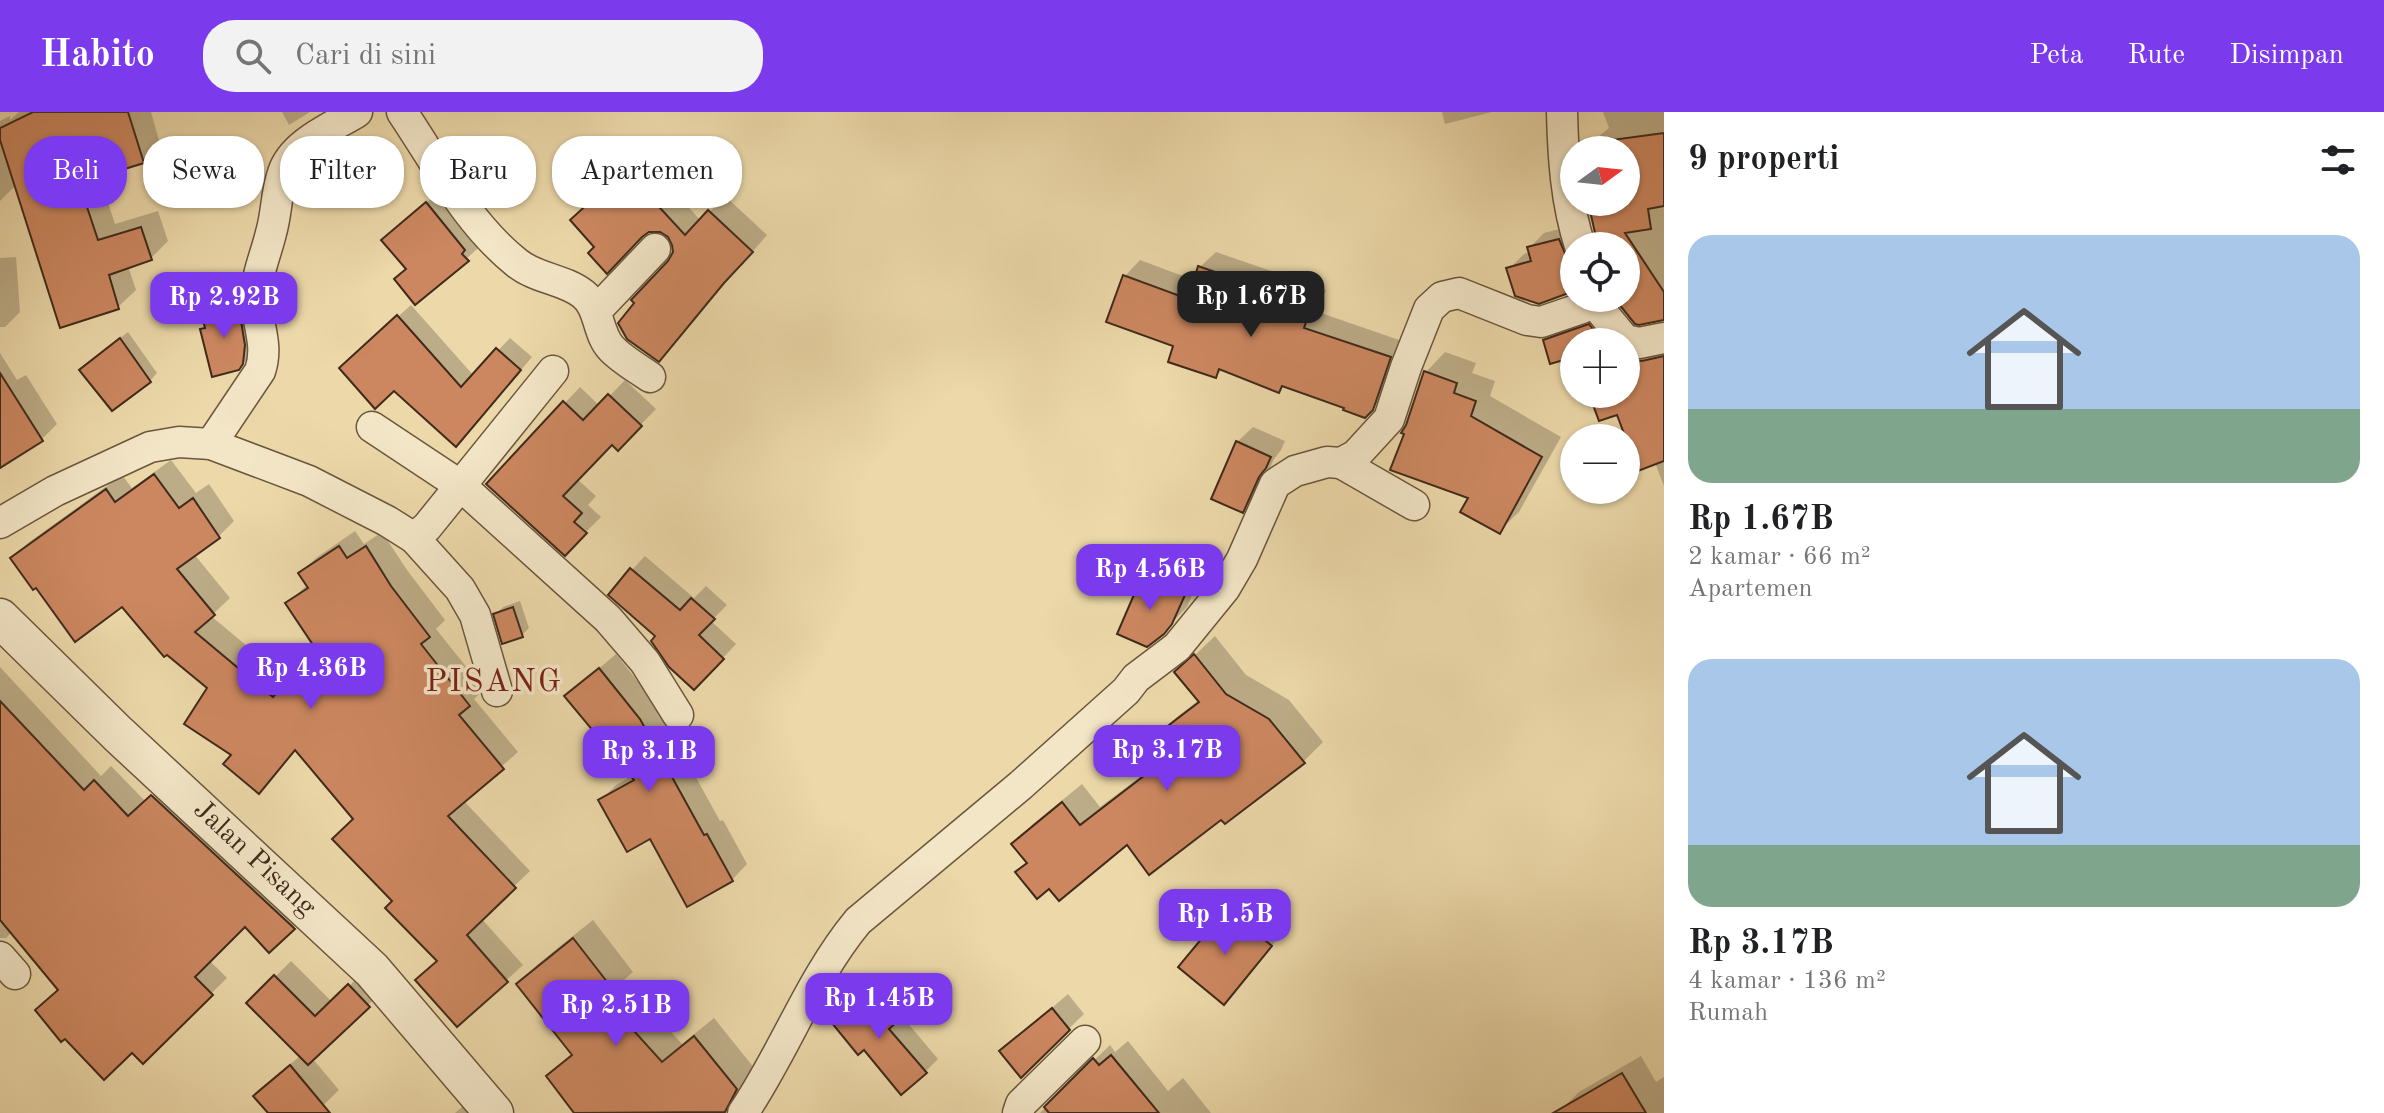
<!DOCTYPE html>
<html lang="id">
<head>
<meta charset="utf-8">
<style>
	:root { --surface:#fff; --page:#f2f2f2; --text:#202124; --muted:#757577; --accent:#7c3aed }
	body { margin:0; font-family:"Old Standard TT",serif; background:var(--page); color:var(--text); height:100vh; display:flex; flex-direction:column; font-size:30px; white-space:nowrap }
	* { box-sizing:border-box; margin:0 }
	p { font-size:26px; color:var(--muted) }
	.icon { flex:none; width:44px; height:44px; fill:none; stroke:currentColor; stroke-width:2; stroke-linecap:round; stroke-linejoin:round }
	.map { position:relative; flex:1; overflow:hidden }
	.sheet { display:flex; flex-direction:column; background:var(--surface); width:720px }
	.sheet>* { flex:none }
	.banner { position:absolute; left:24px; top:24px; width:760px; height:72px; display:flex; gap:16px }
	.needle { width:52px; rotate:75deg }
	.fabs { position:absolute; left:1560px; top:24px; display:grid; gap:16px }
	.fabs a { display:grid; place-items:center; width:80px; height:80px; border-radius:50%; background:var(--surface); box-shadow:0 2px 6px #0004; font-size:40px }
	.price { position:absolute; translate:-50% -68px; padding:0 18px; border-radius:16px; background:var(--accent); color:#fff; font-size:26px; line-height:52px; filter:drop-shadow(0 2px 4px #0008) }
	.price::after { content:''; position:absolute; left:50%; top:48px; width:24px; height:18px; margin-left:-12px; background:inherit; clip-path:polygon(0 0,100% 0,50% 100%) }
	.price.selected { background:#222; color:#fff }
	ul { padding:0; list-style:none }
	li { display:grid; align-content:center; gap:16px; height:424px; padding:0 24px }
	li span { display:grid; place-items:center; height:248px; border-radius:24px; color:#555 }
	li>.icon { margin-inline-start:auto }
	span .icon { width:144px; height:144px; fill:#fffc; stroke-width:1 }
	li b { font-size:34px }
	h2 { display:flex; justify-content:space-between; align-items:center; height:96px; padding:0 24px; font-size:34px }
	.pill { padding:0 28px; border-radius:32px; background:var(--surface); box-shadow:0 2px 6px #0004; font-size:28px; line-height:72px }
	.pill.selected { background:var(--accent); color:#fff }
	header { display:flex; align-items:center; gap:48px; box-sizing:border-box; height:112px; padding:0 40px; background:var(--accent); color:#fff }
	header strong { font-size:38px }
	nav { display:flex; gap:44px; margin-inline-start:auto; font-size:28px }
	.search { width:560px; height:72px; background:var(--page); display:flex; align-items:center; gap:20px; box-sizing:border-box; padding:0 28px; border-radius:32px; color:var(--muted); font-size:30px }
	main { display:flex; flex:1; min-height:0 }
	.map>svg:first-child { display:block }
</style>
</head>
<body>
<header>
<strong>Habito</strong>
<div class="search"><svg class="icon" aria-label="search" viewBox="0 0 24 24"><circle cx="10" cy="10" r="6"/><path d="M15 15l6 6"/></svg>Cari di sini</div>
<nav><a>Peta</a><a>Rute</a><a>Disimpan</a></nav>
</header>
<main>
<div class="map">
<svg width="1664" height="1001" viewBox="0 0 1664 1001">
	<rect width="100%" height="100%" fill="#ecd8a9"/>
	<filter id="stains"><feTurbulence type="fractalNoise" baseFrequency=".0025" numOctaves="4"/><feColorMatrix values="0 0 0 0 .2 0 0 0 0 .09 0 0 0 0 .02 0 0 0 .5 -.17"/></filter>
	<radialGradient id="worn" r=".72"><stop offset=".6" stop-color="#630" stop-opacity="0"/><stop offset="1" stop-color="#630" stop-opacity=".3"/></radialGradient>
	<!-- shadow -->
	<g fill="#0003">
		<polygon points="19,0 151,0 160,32 143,49 99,63 115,112 158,99 168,129 151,146 128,154 136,178 118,195 16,73 0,89 0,9 10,4 10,8"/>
		<polygon points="282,0 310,0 289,13"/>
		<polygon points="1442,0 1492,0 1445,12"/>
		<polygon points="1603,0 1664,0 1664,207 1617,186 1626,186 1626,134 1599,134 1591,90 1626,90 1626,38 1592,38 1591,31 1609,16"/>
		<polygon points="642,44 701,109 725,84 767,123 659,247 670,150 675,141 669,123 660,118 649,118 597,135 588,93"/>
		<polygon points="442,77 483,132 416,191 407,156 384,128"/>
		<polygon points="1575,113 1574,176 1509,157 1524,142 1530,140 1529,136 1544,121"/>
		<polygon points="1216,140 1326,178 1318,200 1405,230 1388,280 1365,304 1284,273 1279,278 1223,257 1216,264 1176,233 1125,164 1140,148 1196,169 1200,155"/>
		<polygon points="16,145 20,200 5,215 0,215 0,146"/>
		<polygon points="253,177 254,240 238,256 202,218 206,214 203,202 219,186"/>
		<polygon points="411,193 474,264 510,226 532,245 468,320 394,277 353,245"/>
		<polygon points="1605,198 1664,233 1664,374 1655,351 1618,300 1591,282 1626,282 1626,230 1574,230 1574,243 1545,228 1560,213"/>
		<polygon points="128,220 157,261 150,269 89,251"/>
		<polygon points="1445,240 1476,251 1472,261 1495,269 1490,284 1561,325 1519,400 1499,419 1471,385 1426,260"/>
		<polygon points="0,241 17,268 26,263 57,312 41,328 0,353"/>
		<polygon points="625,268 656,297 618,336 612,331 577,367 596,384 588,393 601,405 565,441 488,372 580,275 600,294"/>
		<polygon points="1253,315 1285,329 1281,338 1274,347 1258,383 1242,398 1237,330"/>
		<polygon points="171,348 196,381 209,372 234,409 219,424 194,442 230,486 211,504 289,569 317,536 288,491 308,472 301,461 316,446 355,419 364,432 382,420 407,458 445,508 436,517 484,577 474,587 518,640 463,688 530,759 481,806 523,853 457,913 439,848 395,789 355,707 297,637 259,679 234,642 210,576 122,492 36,473 12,446 28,431 122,363 132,376"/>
		<polygon points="645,444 694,486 706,474 727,493 711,509 736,532 708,562 658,524 632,458"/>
		<polygon points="1159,449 1199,467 1187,495 1163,520 1144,465"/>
		<polygon points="520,489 529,516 522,523 496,502 503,495"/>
		<polygon points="1215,524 1246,563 1289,588 1323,630 1304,649 1222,705 1127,731 1049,774 1018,760 1029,749 1014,732 1033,712 1082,672 1100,695 1172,641 1158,623 1178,604 1199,588 1177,560"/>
		<polygon points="616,542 655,591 720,709 723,708 747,752 732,768 651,724 601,688 616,673 632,664 567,584"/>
		<polygon points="0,555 101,664 111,654 146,690 168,668 310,800 269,838 245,812 209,848 227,866 143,949 60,877 12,820 6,826 0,826"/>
		<polygon points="1244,782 1286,817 1224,890 1228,797"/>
		<polygon points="593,808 633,860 624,868 682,932 714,906 755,957 744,978 721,1001 577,1001 548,964 573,941 519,872 538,852"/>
		<polygon points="291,849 332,890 365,859 384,878 312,946 339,978 315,1001 270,1001 271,969 301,943 249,891"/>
		<polygon points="884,866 909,896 901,903 938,947 925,960 864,935 846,897"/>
		<polygon points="1068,882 1084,902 1021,963 1002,939"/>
		<polygon points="1128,929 1168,979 1183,966 1211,1001 1040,1001 1110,933 1115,940"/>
		<polygon points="1641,944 1656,970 1664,965 1664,1001 1562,1001 1561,998 1579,980"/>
		<polygon points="474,985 488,1001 455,1001"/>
	</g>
	<!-- building -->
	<g fill="#cc8760" stroke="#402a1b" stroke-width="2">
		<polygon points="33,0 128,0 144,51 79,71 98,128 141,115 152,148 109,163 119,197 60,216 0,28 0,16"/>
		<polygon points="1664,21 1664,94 1648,97 1651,117 1625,121 1664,180 1664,208 1639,213 1635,212 1614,186 1626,186 1626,134 1598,134 1588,90 1626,90 1626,38 1590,38 1589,31"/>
		<polygon points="625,58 685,123 708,98 753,140 724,171 659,250 627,227 618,211 634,191 631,188 668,149 673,140 672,133 668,125 660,120 649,120 642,125 607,162 588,141 594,135 570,108"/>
		<polygon points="426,90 465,138 462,142 469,149 415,193 394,167 406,157 381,128"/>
		<polygon points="1559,127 1567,146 1574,151 1574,179 1539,192 1515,184 1506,156 1531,149 1527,135"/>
		<polygon points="1198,154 1312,194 1304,216 1391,245 1373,298 1365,306 1343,298 1344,296 1282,274 1279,281 1219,257 1216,266 1168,250 1173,234 1106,210 1123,163 1188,187"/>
		<polygon points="238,191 245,233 243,252 239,258 212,265 200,217 205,216 201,201"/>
		<polygon points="397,203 461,275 496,236 521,258 456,335 394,279 375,297 339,256"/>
		<polygon points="1589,212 1603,230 1574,230 1574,245 1550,252 1543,228"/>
		<polygon points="120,226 151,270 112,299 79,258"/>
		<polygon points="1664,244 1664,349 1638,359 1617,303 1599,309 1589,282 1626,282 1626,247 1642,249"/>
		<polygon points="1424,259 1457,271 1454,281 1476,289 1471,304 1542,345 1500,422 1460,400 1468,386 1390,358 1404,322 1401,321 1406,313"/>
		<polygon points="0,261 43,329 0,356"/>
		<polygon points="608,282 642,314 618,339 612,333 563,384 582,401 574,410 587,421 565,444 486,372 563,289 583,308"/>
		<polygon points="1236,329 1271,345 1266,356 1259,365 1243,401 1211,387"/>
		<polygon points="154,362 179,396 193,386 220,426 177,457 215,503 195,520 273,585 315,536 285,491 308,476 298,461 339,434 347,446 366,434 391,474 430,525 421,532 470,594 459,603 504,657 448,704 516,776 467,823 508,870 457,915 415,868 437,849 385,796 392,789 332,727 353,707 295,638 259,682 223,652 231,643 184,612 207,576 167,543 164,545 122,495 75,530 36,476 33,478 10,446 106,377 115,390"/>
		<polygon points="630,456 680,498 691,486 715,507 699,523 724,547 694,578 669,555 651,529 655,524 608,483"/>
		<polygon points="1142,464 1185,483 1172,512 1164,522 1147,535 1117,522"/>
		<polygon points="513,495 523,525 502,532 493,502"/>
		<polygon points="1194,542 1226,582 1269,607 1305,651 1225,712 1221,708 1149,763 1127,733 1059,789 1049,777 1037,787 1015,760 1027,751 1011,732 1062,690 1080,713 1171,643 1156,623 1199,590 1174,560"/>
		<polygon points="599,556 640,607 704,723 707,722 733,769 687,795 650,727 627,740 598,688 634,668 564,584"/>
		<polygon points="0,589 84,678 94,668 128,704 151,683 295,817 269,841 245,815 195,865 213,883 143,952 132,941 104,968 65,927 61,930 35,898 58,878 0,808"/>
		<polygon points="1227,796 1272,834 1224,893 1178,855"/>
		<polygon points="573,826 615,880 606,888 662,950 694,924 737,977 725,1000 574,1001 546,964 572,943 516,872"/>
		<polygon points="274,863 315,904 348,872 370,895 308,953 246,891"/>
		<polygon points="870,878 897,910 889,917 927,961 901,983 864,938 858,943 831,910"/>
		<polygon points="1052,896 1070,918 1021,966 999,939"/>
		<polygon points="1111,943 1159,1001 1049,1001 1044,995 1093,946 1099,953"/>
		<polygon points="290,953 330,1001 268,1001 253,984"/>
		<polygon points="1622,961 1646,1001 1553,1001"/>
	</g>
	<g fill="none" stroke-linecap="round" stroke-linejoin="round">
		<!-- minor casing -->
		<g stroke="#6b563e" stroke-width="33">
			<g id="minor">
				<path d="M402 0C437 52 467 111 517 151 537 167 564 167 583 182 600 195 597 221 611 236 621 247 637 256 650 265"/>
				<path d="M1562 0C1563 45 1566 91 1580 134"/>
				<polyline points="1592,188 1625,228 1639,231 1664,226"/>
				<polyline points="596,199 655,137"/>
				<polyline points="372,315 461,374 608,507 645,550 678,603"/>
				<path d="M211 332 260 259C269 233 257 212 256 186 256 164 266 142 271 121 277 101 276 80 283 61 292 31 333 15 357 0"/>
				<polyline points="1341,351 1414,393"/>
				<polyline points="0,411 55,379 150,335 179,330 211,332 309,369 387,409 414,426 427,415 553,259"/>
				<polyline points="414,426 460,477 475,503 497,579"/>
				<polyline points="0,845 15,862"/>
				<path d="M743 1001C785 939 810 867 858 809L1021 673 1126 579 1136 566 1177 535 1225 476 1242 447 1275 372 1295 359 1327 350 1341 351 1356 343 1389 307 1406 255 1429 197 1442 185 1459 181 1527 208 1541 210 1582 196 1592 186"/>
				<polyline points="1018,1001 1021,992 1085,929"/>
			</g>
		</g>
		<!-- tertiary casing -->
		<g stroke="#6b563e" stroke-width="41">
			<polyline id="tertiary" points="0,506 118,622 372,858 494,1001"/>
		</g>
		<!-- minor -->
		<use href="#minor" stroke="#f3e6c7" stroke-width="30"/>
		<!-- tertiary -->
		<use href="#tertiary" stroke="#f3e6c7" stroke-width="38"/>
	</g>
	<g text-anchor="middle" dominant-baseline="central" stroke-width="7" stroke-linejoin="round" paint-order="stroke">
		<!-- street labels -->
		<g font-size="28" fill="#402a1b" stroke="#f3e6c7">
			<text transform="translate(254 747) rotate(43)">Jalan Pisang</text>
		</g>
		<!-- quarter labels -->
		<g font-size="32" letter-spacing="2" fill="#7a1f14" stroke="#f3e6c7">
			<text x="494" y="571">PISANG</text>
		</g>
	</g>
	<rect width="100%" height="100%" filter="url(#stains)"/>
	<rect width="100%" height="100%" fill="url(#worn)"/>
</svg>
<div class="fabs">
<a><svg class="needle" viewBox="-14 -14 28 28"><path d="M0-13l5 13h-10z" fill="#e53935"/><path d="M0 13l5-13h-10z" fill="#757577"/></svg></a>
<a><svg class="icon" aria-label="locate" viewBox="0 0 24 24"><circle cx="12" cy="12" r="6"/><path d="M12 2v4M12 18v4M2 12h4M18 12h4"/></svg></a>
<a>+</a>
<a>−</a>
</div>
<b class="price selected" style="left:1251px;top:227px">Rp 1.67B</b>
<b class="price" style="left:224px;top:228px">Rp 2.92B</b>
<b class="price" style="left:1150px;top:500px">Rp 4.56B</b>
<b class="price" style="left:311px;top:599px">Rp 4.36B</b>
<b class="price" style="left:1167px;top:681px">Rp 3.17B</b>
<b class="price" style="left:649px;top:682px">Rp 3.1B</b>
<b class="price" style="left:1225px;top:845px">Rp 1.5B</b>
<b class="price" style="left:879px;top:929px">Rp 1.45B</b>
<b class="price" style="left:616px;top:936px">Rp 2.51B</b>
<div class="banner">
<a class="pill selected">Beli</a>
<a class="pill">Sewa</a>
<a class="pill">Filter</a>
<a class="pill">Baru</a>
<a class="pill">Apartemen</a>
</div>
</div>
<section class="sheet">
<h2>9 properti<svg class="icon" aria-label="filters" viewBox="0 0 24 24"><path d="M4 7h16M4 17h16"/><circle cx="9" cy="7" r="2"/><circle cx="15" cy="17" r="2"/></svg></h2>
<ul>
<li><span style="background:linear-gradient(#a9c7e8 70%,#7fa58c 0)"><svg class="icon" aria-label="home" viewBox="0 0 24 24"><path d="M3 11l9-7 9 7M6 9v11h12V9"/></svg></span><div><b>Rp 1.67B</b><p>2 kamar · 66 m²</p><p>Apartemen</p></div></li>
<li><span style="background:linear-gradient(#a9c7e8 75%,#7fa58c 0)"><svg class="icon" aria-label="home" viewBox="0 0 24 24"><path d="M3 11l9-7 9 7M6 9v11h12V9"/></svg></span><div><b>Rp 3.17B</b><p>4 kamar · 136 m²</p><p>Rumah</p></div></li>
</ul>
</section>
</main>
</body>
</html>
